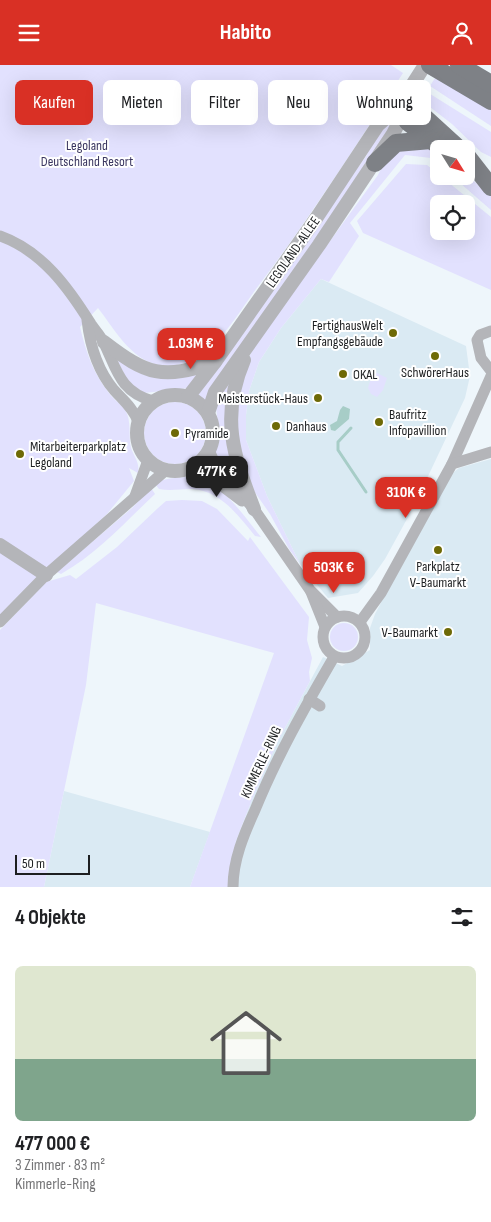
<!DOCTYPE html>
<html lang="de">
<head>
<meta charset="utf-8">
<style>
	:root { --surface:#fff; --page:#f2f2f2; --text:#202124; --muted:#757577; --line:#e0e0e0; --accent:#d93025 }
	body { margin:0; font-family:"Sofia Sans Condensed",sans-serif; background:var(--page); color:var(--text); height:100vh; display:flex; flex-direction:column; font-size:19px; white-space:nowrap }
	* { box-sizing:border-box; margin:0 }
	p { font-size:16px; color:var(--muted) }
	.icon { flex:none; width:28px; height:28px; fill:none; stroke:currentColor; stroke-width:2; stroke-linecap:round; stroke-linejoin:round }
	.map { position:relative; height:822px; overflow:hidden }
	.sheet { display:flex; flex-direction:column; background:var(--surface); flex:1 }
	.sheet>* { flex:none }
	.guide { position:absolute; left:15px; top:15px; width:461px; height:45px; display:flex; gap:10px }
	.needle { width:32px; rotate:127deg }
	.fabs { position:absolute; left:430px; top:75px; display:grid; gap:10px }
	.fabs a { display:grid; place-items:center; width:45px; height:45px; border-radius:8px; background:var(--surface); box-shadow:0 5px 20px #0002; font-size:25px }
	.scale { position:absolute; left:15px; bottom:12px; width:75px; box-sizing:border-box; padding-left:5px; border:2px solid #1d1f21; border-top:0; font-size:14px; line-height:18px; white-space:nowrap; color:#1d1f21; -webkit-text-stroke:4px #fff; paint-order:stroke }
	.price { position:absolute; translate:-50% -42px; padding:0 11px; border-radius:10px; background:var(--accent); color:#fff; font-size:16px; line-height:32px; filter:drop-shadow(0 1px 2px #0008) }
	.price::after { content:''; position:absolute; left:50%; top:30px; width:15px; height:11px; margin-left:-8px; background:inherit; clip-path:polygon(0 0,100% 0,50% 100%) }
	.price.selected { background:#222; color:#fff }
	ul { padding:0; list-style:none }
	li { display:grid; align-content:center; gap:10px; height:265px; padding:0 15px }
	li+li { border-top:1px solid var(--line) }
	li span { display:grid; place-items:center; height:155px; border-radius:8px; color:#555 }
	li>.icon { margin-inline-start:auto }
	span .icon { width:90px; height:90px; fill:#fffc; stroke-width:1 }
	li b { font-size:21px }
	h2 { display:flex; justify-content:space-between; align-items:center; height:60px; padding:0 15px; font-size:21px }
	.chip { padding:0 18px; border-radius:8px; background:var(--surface); box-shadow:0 5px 20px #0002; font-size:18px; line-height:45px }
	.chip.selected { background:var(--accent); color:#fff }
	header { display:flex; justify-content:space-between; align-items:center; height:65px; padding:0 15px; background:var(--accent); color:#fff; font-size:22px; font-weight:700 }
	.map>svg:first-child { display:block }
</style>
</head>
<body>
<header><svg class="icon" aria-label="menu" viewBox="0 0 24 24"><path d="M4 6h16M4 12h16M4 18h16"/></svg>Habito<svg class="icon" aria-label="person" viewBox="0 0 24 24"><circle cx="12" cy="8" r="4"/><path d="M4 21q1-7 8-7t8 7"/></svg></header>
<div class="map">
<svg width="491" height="822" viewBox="0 0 491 822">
	<rect width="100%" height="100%" fill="#eef6fb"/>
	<!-- built -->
	<g fill="#daeaf3">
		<polygon points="321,214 466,281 470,311 465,333 413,443 385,494 373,511 358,528 328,533 300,499 267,431 246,375 246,350 249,326 259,297 281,263"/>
		<polygon points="491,394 491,822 229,822 236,776 253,732 278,676 323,592 342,601 370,585 370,563 375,549 448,412 459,403"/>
		<polygon points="64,726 210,767 190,822 44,822"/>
	</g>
	<!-- green -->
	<g fill="#e2e1fe" fill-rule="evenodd">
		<path d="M0 0H391L403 8C356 81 309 154 256 224 242 243 222 276 203 289 194 296 179 301 168 301 134 301 116 266 98 243L80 262C86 287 93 308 109 328 113 334 121 339 125 345 132 355 128 371 131 383 134 392 140 397 138 408L129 403 134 416 107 449 20 529 0 550Z"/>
		<polygon points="435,13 491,45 491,61 430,21"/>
		<polygon points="427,27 491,67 491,92 481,87 452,59 430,42 427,36"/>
		<polygon points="395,55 207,337 198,330 366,91 383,60"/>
		<path d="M416 80 439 87V100L431 93 405 90 350 158 359 171 329 217 321 214 281 263 259 297 249 326 246 350V375L267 431 300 499 289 484 270 449 254 426 236 378 239 315 255 279 378 110C389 89 394 88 416 80Z"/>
		<path d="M406 99 427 100 491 152V225L363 168 357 156ZM439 139H466V166H439Z"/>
		<polygon points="466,109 491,131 491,145 452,111 466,111"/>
		<path d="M115 290C146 319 157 312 196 308L199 310 189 323 144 328 128 317Z"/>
		<polygon points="373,306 387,313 383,325 377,332 371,329 368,323"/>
		<polygon points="229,309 238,414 236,415 231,414 215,390 219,366 216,343"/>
		<circle cx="175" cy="368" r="31"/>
		<path d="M197 410C223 420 244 451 261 472L255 471C238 450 220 425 191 424 180 424 170 426 159 424L155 419C165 411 183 414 197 410Z"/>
		<path d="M151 423 155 429C124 458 98 488 61 509L57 507 132 443Z"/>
		<polygon points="182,435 202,436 217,444 248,476 250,472 309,552 307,575 312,593 309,607 310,616 278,676 253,732 236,776 229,822 190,822 274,588 96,538 86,620 44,822 0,822 0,565 46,517 70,510 76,514 117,482 158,443 166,436"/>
		<circle cx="344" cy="572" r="14"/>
	</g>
	<!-- water -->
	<polygon fill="#a7cdc7" points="343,341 350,344 349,354 335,366 331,365 330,360 337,356 340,345"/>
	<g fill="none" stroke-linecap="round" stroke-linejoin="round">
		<!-- stream -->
		<polyline stroke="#a7cdc7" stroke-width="3" points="351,363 338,377 338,385 366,427"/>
		<!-- minor -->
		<g stroke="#b4b5b9" stroke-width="11">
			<path d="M0 171C42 186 68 222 91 259 95 265 101 271 104 278 117 305 120 327 153 336"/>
			<path d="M87 255C90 280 97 305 114 325 123 335 133 343 138 356"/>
			<polyline points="491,266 480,270 477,275 481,293 491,306"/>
			<polyline points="209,385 216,401 254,444 310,525 337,552"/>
			<polyline points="452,399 491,311"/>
			<polyline points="193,402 209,411 242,436"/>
			<polyline points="135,431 148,395"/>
			<polyline points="311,527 325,562"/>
			<circle cx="344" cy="572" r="21"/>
			<polyline points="0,557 46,510 166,405"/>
			<polyline points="360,557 381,528 452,399 491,387"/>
			<polyline points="309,634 320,641"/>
			<path d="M233 822C233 795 244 769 255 745 277 691 305 642 334 592"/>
		</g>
		<!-- tertiary -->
		<g stroke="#b4b5b9" stroke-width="14">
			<path d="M104 277C147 310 162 315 215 297"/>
			<path d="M244 295C220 351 233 390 254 444"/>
			<circle cx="175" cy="368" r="38"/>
			<polyline points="188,332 215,297 317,152 378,60 398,42"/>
			<polyline points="208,348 215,327 319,180 393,69 398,59 398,42 425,0"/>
			<polyline points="0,480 46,510"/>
		</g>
		<!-- primary -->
		<g stroke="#7e8186" stroke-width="18">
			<polyline points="430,0 491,36"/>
			<polyline points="459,0 491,19"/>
			<polyline points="403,33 459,84"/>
			<polyline points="403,33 405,52 408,57 443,84"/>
			<polyline points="466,90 491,122"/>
			<polyline points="375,98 396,78 431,75"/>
		</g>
	</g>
	<!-- markers -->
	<g fill="#6e6a06" stroke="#fff" stroke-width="2">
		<circle cx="393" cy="268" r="5"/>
		<circle cx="435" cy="291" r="5"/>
		<circle cx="343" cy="309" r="5"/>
		<circle cx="318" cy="333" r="5"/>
		<circle cx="379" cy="357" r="5"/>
		<circle cx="276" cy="361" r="5"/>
		<circle cx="175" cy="368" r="5"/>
		<circle cx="20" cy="389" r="5"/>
		<circle cx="438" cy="485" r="5"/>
		<circle cx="448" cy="567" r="5"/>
	</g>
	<g text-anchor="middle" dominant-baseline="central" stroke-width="4" stroke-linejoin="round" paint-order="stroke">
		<!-- park labels -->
		<g font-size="14" fill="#3a3660" stroke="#fff">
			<text x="87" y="80">Legoland<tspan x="87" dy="16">Deutschland Resort</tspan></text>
		</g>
		<!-- street labels -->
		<g font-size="14" fill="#1d1f21" stroke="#fff">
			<text transform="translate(293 187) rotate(-55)">LEGOLAND-ALLEE</text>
			<text transform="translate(261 697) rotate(-65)">KIMMERLE-RING</text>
		</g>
		<!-- poi labels -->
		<g font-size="14" fill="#1d1f21" stroke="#fff" text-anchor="start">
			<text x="383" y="260" text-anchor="end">FertighausWelt<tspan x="383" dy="16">Empfangsgebäude</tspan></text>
			<text x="435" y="307" text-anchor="middle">SchwörerHaus</text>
			<text x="353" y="309">OKAL</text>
			<text x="308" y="333" text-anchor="end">Meisterstück-Haus</text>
			<text x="389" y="349">Baufritz<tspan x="389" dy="16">Infopavillion</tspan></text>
			<text x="286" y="361">Danhaus</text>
			<text x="185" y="368">Pyramide</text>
			<text x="30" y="381">Mitarbeiterparkplatz<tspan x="30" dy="16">Legoland</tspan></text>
			<text x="438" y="501" text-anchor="middle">Parkplatz<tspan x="438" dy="16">V-Baumarkt</tspan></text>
			<text x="438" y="567" text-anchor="end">V-Baumarkt</text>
		</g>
	</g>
</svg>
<div class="fabs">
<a><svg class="needle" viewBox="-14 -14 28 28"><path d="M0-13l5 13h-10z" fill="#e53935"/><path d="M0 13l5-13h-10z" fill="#757577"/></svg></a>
<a><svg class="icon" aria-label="locate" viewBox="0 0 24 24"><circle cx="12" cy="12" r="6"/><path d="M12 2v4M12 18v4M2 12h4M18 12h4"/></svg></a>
</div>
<div class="scale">50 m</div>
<b class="price" style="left:191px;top:305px">1.03M €</b>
<b class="price selected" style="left:217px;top:433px">477K €</b>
<b class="price" style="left:406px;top:454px">310K €</b>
<b class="price" style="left:334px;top:529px">503K €</b>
<div class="guide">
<a class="chip selected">Kaufen</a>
<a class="chip">Mieten</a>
<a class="chip">Filter</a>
<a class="chip">Neu</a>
<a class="chip">Wohnung</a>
</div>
</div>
<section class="sheet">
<h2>4 Objekte<svg class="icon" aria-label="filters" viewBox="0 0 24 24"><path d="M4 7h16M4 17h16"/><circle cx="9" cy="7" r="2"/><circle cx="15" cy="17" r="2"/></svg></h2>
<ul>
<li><span style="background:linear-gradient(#dfe7d0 60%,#7fa58c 0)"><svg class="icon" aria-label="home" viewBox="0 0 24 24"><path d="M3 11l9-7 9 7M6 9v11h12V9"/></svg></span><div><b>477 000 €</b><p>3 Zimmer · 83 m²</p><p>Kimmerle-Ring</p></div></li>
</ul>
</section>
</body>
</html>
